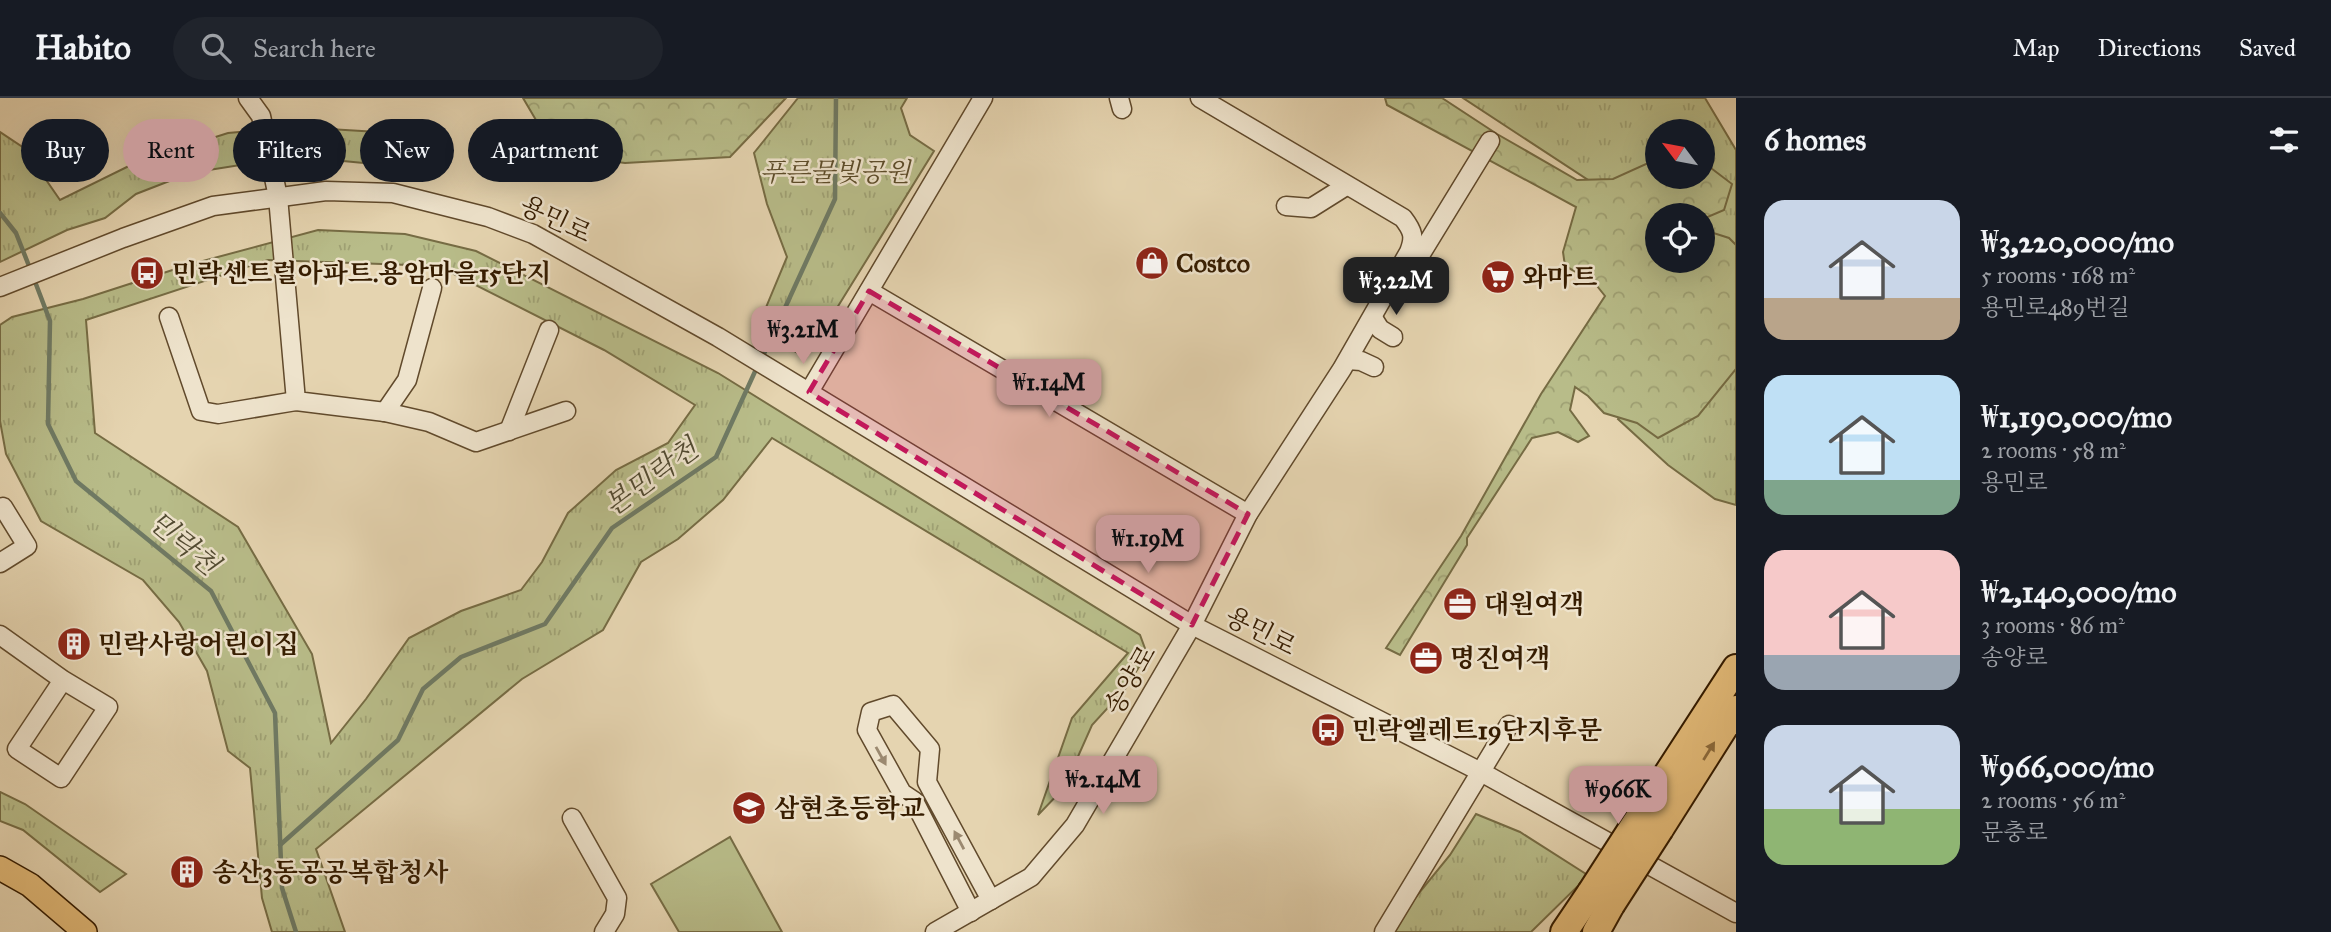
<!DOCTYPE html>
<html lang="en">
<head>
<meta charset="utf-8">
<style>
	:root { --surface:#171b24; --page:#20242c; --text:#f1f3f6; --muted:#9ea1a6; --line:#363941; --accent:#c59692 }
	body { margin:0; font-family:"IM FELL Great Primer","Noto Serif KR",serif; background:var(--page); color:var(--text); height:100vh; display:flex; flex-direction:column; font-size:26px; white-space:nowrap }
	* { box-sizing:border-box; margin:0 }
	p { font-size:23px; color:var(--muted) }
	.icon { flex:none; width:38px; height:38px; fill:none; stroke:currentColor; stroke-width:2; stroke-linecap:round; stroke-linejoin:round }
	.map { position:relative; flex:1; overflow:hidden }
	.details { display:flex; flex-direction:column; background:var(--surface); width:595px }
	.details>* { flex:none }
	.guide { position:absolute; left:21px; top:21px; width:665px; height:63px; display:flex; gap:14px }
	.needle { width:46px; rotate:302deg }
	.buttons { position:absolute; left:1645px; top:21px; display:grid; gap:14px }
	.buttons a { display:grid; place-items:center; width:70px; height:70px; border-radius:50%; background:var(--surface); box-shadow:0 7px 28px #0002; font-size:35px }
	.price { position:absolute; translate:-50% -60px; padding:0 16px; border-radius:14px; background:var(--accent); color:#111; font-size:23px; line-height:46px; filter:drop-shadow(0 2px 4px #0008) }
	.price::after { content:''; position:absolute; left:50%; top:42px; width:21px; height:16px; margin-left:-10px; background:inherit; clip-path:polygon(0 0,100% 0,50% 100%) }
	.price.on { background:#222; color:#fff }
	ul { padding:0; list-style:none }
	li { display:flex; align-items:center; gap:21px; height:175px; padding:0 28px }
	li span { display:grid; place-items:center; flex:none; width:196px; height:140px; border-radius:21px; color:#555 }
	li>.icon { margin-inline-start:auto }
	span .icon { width:84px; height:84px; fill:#fffc; stroke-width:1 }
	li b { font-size:30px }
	h2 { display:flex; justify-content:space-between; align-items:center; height:84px; padding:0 28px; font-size:30px }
	.chip { padding:0 24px; border-radius:32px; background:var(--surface); box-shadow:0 7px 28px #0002; font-size:24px; line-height:63px }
	.chip.on { background:var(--accent); color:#111 }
	header { display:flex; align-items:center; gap:42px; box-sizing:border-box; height:98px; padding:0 35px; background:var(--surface); border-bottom:2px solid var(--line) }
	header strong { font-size:33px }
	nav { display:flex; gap:38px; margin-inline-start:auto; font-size:24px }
	.search { width:490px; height:63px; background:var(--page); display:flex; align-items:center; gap:18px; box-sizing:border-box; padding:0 24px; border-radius:38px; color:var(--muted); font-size:26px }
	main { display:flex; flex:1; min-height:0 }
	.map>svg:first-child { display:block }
</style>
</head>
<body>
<header>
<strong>Habito</strong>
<div class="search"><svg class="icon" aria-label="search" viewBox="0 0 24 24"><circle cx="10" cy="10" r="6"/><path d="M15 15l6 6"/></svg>Search here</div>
<nav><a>Map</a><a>Directions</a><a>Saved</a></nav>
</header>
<main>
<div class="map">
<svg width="1736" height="834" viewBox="0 0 1736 834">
	<defs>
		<pattern id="grass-tufts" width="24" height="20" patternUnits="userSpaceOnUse" patternTransform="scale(1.75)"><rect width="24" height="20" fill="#b8bc89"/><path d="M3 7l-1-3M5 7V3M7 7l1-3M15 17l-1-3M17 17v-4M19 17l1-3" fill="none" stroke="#9fa174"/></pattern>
		<pattern id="forest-crowns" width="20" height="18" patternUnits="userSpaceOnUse" patternTransform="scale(1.75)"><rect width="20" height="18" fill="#b8bc89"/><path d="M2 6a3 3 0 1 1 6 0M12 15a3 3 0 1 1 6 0" fill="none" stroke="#9fa174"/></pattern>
	</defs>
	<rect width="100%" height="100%" fill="#e5d4b0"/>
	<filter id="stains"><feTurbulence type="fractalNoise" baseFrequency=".00286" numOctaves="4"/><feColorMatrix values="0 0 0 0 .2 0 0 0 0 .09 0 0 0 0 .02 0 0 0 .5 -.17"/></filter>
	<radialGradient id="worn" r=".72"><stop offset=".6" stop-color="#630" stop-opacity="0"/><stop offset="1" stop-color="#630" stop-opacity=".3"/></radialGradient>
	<!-- grass -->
	<g fill="url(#grass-tufts)" stroke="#766c44" stroke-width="2" fill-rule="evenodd">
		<polygon points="798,0 907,0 901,10 910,37 934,53 806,260 757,231 787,159 767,106 754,55"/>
		<path d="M1463 0H1705L1736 52V407L1715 401 1668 367 1618 321 1644 284 1588 82ZM1657 33H1703V79H1657ZM1657 117H1703V163H1657Z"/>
		<polygon points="295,29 412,36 428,42 415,70 343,63 310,56 190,75 136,96 105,120 67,132 0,164 0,34 24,50 60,102 137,64 228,35"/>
		<path d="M318 132 405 136 476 153 718 275 1140 537 1147 556 1126 590 1092 627 1064 690 1038 717 1072 620 1128 555 772 340 723 402 678 441 641 464 603 532 522 581 316 751 345 834H272L262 800 250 670 228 653 207 573 179 524 143 482 41 423 6 356 0 323V227L12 219 83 201 188 167ZM268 162 438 168 604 252 695 307 668 345 616 372 568 415 542 464 521 492 461 513 409 540 366 601 331 645 312 556 238 429 95 335 86 222Z"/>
		<polygon points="0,694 25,706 126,776 100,794 23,732 0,723"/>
		<polygon points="1476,716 1520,734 1586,776 1580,786 1531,834 1393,834 1406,811 1450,757"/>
	</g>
	<!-- forest -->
	<g fill="url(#forest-crowns)" stroke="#766c44" stroke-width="2">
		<polygon points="523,0 786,0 730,59 625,65 556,56"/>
		<polygon points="1385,0 1442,0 1497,36 1577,82 1613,81 1657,61 1657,79 1703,79 1703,64 1732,86 1724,112 1703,121 1703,117 1657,117 1657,163 1703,163 1703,124 1707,133 1729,140 1736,147 1736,271 1698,318 1658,340 1637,325 1604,315 1588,298 1575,289 1570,312 1589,338 1578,344 1558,334 1532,340 1467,440 1467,447 1400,557 1386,550 1461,438 1541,296 1605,198 1593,183 1565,168 1563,154 1576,109 1387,7"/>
	</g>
	<!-- pitch -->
	<polygon fill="#b8bc89" stroke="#766c44" stroke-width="2" points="730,739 782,834 679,834 651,786"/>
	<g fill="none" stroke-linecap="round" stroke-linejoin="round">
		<!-- stream -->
		<g stroke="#6f7a64" stroke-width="4.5">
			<polyline points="0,115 16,135 31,173"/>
			<polyline points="34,181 50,223 48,326 76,383 211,493 275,615 282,790 296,834"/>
			<polyline points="762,260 835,101 836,0"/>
			<polyline points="280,747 398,642 423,591 461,559 545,526 612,430 716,359 758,267"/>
		</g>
		<!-- minor casing -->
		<g stroke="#614a2c" stroke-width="21">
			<g id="minor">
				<polyline points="248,0 261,18 278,99 296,303 385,314 429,324 476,344 566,313"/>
				<polyline points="1119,0 1122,11"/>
				<polyline points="1286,108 1311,110 1346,88"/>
				<polyline points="1411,172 1490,43"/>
				<polyline points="0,189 123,140 213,108 326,93 393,95 488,119 533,136 718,239 1192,527 1481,674 1736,815"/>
				<polyline points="869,193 1248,416"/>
				<polyline points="169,219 201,313 218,316 296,303"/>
				<polyline points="1373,220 1380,231 1393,239"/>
				<polyline points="1348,262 1361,263 1374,269"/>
				<polyline points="809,294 983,0"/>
				<polyline points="385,314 407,282 432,190"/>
				<polyline points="509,333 549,232"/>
				<polyline points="0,411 3,409 27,448 0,465"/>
				<polyline points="0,537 63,582 108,609 61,680 17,651 63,582"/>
				<polyline points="572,720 617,800 615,816 604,834"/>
				<polyline points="971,814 914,703 902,695 867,632 871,614 893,607 930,651 927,684 991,802"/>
				<path d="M935 834 1031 779 1075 727 1192 527 1248 416 1342 271 1409 154C1415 139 1413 133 1403 120L1200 0"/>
				<polyline points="1384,834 1509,627"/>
			</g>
		</g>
		<!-- major casing -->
		<g stroke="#351c00" stroke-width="26">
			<polyline id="major" points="0,770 30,787 85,834"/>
		</g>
		<!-- highway casing -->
		<g stroke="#351c00" stroke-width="30">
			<g id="highway">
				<polyline points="1640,718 1736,570"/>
				<polyline points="1660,731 1736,611"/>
				<polyline points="1564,834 1591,794"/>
				<polyline points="1596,834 1611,807"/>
			</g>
		</g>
		<!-- minor -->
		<use href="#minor" stroke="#eee3cc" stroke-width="18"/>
		<!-- major -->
		<use href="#major" stroke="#e2ba78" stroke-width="23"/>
		<!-- highway -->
		<use href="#highway" stroke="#e2ba78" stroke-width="26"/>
		<!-- highway-bridge casing -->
		<g stroke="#351c00" stroke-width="30" stroke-linecap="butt">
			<g id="highway-bridge">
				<polyline points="1591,794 1640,718"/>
				<polyline points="1611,807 1660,731"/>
			</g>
		</g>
		<!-- highway-bridge -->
		<use href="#highway-bridge" stroke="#e2ba78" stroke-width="26"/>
	</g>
	<!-- one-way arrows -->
	<defs><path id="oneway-solid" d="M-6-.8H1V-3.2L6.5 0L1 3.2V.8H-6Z" transform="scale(1.75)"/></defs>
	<use fill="#8c6b3c" href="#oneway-solid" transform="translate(1709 653) rotate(-58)"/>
	<g fill="#9b8970">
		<use href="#oneway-solid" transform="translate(881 658) rotate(61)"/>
		<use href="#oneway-solid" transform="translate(959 742) rotate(-118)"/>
	</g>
	<!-- marked area -->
	<path fill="#c2185b" fill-opacity="0.2" stroke="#c2185b" stroke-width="5" stroke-dasharray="14 9" stroke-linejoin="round" d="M869 193 1248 416 1192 527 809 294Z"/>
	<!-- icons -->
	<defs>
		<g id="shop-disc" transform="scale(1.75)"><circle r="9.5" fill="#8f2418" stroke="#eee3cc"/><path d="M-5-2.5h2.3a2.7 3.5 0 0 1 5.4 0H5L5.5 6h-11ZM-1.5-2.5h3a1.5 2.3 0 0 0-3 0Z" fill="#fff"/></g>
		<g id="bus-disc" transform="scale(1.75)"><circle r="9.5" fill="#8f2418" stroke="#eee3cc"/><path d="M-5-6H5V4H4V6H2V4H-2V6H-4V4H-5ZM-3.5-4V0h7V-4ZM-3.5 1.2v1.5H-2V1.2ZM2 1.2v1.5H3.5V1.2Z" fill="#fff"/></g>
		<g id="supermarket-disc" transform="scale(1.75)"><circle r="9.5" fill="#8f2418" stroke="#eee3cc"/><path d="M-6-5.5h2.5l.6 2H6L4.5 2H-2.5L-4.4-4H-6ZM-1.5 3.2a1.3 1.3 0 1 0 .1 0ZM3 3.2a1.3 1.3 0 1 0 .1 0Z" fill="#fff"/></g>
		<g id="office-disc" transform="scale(1.75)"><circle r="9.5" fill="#8f2418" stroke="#eee3cc"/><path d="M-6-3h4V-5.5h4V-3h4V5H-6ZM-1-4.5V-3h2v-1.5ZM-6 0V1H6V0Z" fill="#fff"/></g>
		<g id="building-disc" transform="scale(1.75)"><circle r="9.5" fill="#8f2418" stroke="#eee3cc"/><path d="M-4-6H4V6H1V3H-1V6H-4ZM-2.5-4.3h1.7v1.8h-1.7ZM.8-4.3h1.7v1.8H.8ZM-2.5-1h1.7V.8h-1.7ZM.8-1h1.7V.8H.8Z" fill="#fff"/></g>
		<g id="school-disc" transform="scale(1.75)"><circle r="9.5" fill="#8f2418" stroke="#eee3cc"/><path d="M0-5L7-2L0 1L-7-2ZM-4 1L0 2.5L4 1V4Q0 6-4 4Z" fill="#fff"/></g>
	</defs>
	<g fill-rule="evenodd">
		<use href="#shop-disc" x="1152" y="165"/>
		<use href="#bus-disc" x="147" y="175"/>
		<use href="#supermarket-disc" x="1498" y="179"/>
		<use href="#office-disc" x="1460" y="506"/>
		<use href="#building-disc" x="74" y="546"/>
		<use href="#office-disc" x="1426" y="560"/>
		<use href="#bus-disc" x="1328" y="632"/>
		<use href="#school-disc" x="749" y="710"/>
		<use href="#building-disc" x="187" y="774"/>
	</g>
	<g text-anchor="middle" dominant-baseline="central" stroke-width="5" stroke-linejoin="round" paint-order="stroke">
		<!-- park labels -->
		<g font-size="26" font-style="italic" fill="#5c4c29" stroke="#eee3cc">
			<text x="835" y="74">푸른물빛공원</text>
		</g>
		<!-- street labels -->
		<g font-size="26" fill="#351c00" stroke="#eee3cc">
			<text transform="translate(556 121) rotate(25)">용민로</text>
			<text transform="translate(1261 533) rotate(27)">용민로</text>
			<text transform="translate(1130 582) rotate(-60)">송양로</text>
		</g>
		<!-- poi labels -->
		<g font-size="26" font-weight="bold" fill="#351c00" stroke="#eee3cc" text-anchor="start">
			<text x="1176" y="165">Costco</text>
			<text x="172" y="175">민락센트럴아파트.용암마을15단지</text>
			<text x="1522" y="179">와마트</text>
			<text x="1484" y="506">대원여객</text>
			<text x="98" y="546">민락사랑어린이집</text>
			<text x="1450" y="560">명진여객</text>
			<text x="1352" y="632">민락엘레트19단지후문</text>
			<text x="774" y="710">삼현초등학교</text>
			<text x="212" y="774">송산3동공공복합청사</text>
		</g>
		<!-- water labels -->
		<g font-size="28" font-style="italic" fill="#524b32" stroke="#eee3cc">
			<text transform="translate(651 379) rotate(-36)">본민락천</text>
			<text transform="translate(184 445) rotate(40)">민락천</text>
		</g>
	</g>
	<rect width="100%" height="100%" filter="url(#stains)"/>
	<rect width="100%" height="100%" fill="url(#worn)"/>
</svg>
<div class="buttons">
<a><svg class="needle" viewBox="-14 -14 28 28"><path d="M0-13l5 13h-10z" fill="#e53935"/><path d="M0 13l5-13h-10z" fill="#9ea1a6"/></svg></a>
<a><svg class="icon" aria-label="locate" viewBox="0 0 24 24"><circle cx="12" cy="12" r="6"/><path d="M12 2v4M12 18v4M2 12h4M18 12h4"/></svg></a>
</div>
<b class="price on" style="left:1396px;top:219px">₩3.22M</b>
<b class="price" style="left:803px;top:268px">₩3.21M</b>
<b class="price" style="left:1049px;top:321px">₩1.14M</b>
<b class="price" style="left:1148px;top:477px">₩1.19M</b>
<b class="price" style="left:1103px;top:718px">₩2.14M</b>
<b class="price" style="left:1618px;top:728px">₩966K</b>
<div class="guide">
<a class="chip">Buy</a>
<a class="chip on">Rent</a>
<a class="chip">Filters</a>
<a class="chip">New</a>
<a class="chip">Apartment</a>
</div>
</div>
<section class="details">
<h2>6 homes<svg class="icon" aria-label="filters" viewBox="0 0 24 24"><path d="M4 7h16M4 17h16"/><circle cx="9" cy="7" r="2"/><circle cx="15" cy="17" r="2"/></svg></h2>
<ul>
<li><span style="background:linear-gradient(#c9d6e8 70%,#b9a48a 0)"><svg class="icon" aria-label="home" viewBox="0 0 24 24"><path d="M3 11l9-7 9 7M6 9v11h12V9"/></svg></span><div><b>₩3,220,000/mo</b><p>5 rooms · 168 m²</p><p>용민로489번길</p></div></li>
<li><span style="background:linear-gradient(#bfe0f5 75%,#7fa58c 0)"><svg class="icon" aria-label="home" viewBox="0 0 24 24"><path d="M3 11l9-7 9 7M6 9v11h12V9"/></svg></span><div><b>₩1,190,000/mo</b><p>2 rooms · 58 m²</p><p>용민로</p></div></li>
<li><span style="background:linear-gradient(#f6c9c9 75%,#9aa5b1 0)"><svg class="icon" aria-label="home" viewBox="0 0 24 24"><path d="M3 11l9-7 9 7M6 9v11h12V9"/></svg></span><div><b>₩2,140,000/mo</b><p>3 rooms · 86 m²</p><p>송양로</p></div></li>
<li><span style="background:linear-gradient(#c9d6e8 60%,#8fb573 0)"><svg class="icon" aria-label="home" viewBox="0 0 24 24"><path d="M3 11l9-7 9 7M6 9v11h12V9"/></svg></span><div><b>₩966,000/mo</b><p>2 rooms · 56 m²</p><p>문충로</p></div></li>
</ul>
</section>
</main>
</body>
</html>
